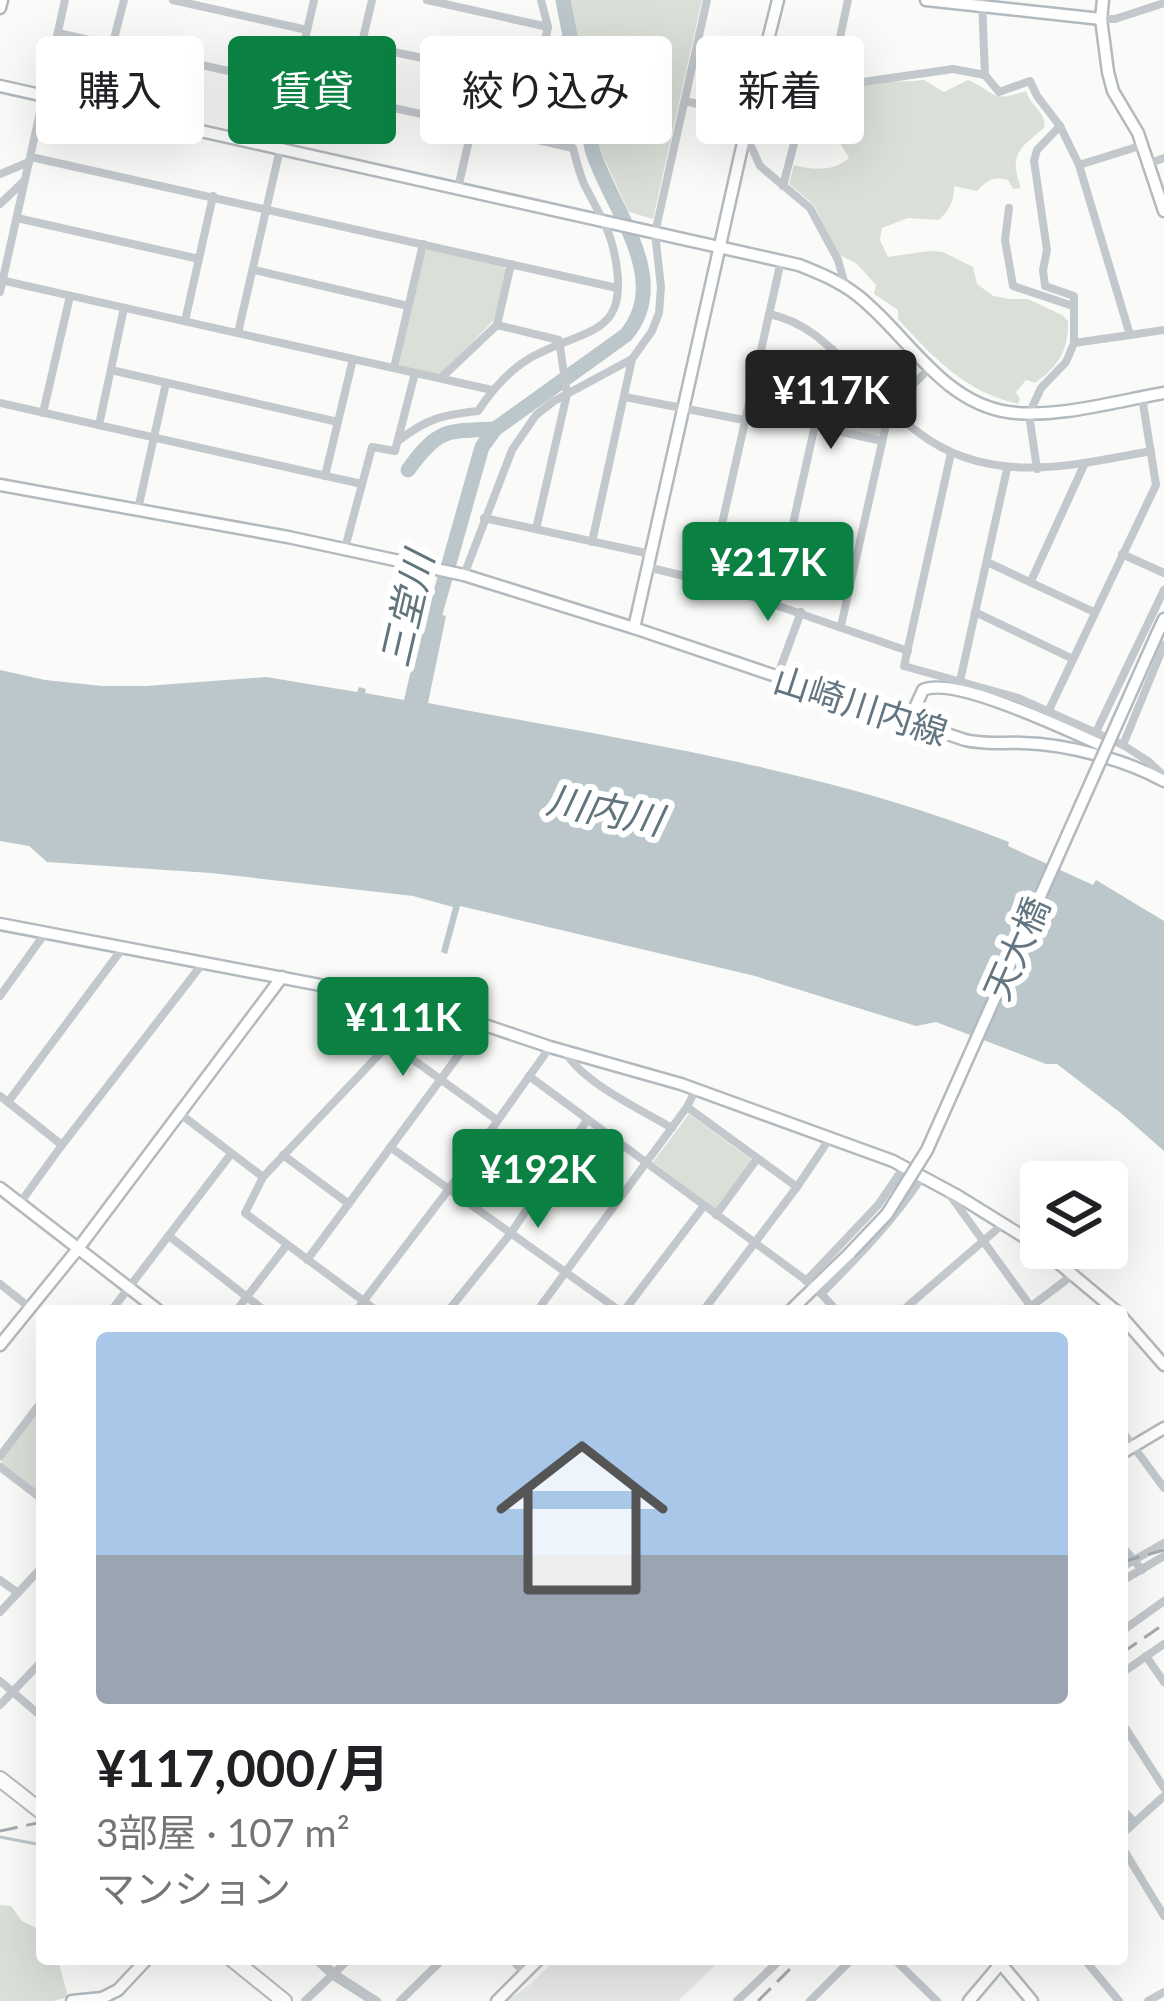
<!DOCTYPE html>
<html lang="ja">
<head>
<meta charset="utf-8">
<style>
	:root { --surface:#fff; --page:#f6f6f6; --text:#202124; --muted:#757577; --accent:#0b8043 }
	body { margin:0; font-family:Lato,"Noto Sans JP",sans-serif; background:var(--page); color:var(--text); height:100vh; display:flex; flex-direction:column; font-size:45px; white-space:nowrap }
	* { box-sizing:border-box; margin:0 }
	p { font-size:39px; color:var(--muted) }
	.icon { flex:none; width:66px; height:66px; fill:none; stroke:currentColor; stroke-width:2; stroke-linecap:round; stroke-linejoin:round }
	.map { position:relative; flex:1; overflow:hidden }
	.panel { position:absolute; left:36px; top:1305px; width:1092px; height:660px; display:flex; flex-direction:column; background:var(--surface); border-radius:12px; box-shadow:0 12px 48px #0002 }
	.panel>* { flex:none }
	.hud { position:absolute; left:36px; top:36px; width:1092px; height:108px; display:flex; gap:24px }
	.buttons { position:absolute; left:1020px; top:1161px; display:grid; gap:24px }
	.buttons a { display:grid; place-items:center; width:108px; height:108px; border-radius:12px; background:var(--surface); box-shadow:0 12px 48px #0002; font-size:60px }
	.price { position:absolute; translate:-50% -102px; padding:0 27px; border-radius:12px; background:var(--accent); color:#fff; font-size:39px; line-height:78px; filter:drop-shadow(0 3px 6px #0008) }
	.price::after { content:''; position:absolute; left:50%; top:72px; width:36px; height:27px; margin-left:-18px; background:inherit; clip-path:polygon(0 0,100% 0,50% 100%) }
	.price.current { background:#222; color:#fff }
	ul { padding:0; list-style:none }
	li { display:grid; align-content:center; gap:24px; height:636px; padding:0 60px }
	li span { display:grid; place-items:center; height:372px; border-radius:12px; color:#555 }
	li>.icon { margin-inline-start:auto }
	span .icon { width:216px; height:216px; fill:#fffc; stroke-width:1 }
	li b { font-size:51px }
	.tag { padding:0 42px; border-radius:12px; background:var(--surface); box-shadow:0 12px 48px #0002; font-size:42px; line-height:108px }
	.tag.current { background:var(--accent); color:#fff }
	.map>svg:first-child { display:block }
</style>
</head>
<body>
<div class="map">
<svg width="1164" height="2001" viewBox="0 0 1164 2001">
	<rect width="100%" height="100%" fill="#fafaf8"/>
	<!-- built -->
	<polygon fill="#e8e9e9" points="556,1959 722,1959 678,2001 506,2001 528,1986"/>
	<!-- green -->
	<g fill="#dadfd7">
		<polygon points="570,0 702,0 653,219 629,212 599,148 598,132 590,109"/>
		<polygon points="552,52 569,138 564,141 533,133 544,59"/>
		<path d="M924 80 944 92 968 80C999 94 990 103 1026 91 1030 106 1047 112 1044 128 1018 149 1009 155 1021 188L1013 189 1008 180C993 176 987 180 977 191L954 186C954 201 950 209 939 220L908 218 882 228 880 240 888 257 929 251 943 252 973 267 977 284 993 296 1010 299H1028L1062 315 1068 321C1069 350 1058 367 1035 383L1026 380 1016 392 1020 399 1018 404C964 391 934 358 898 319V310L874 294 876 285 856 263 839 255 814 205 789 184 794 165C813 170 833 172 849 158 842 145 829 129 826 115 824 106 830 94 837 90 853 82 905 82 924 80Z"/>
		<polygon points="428,249 504,266 506,270 494,320 442,373 437,375 399,365 424,251"/>
		<polygon points="838,359 885,406 880,434 876,437 822,424 820,421 833,361"/>
		<polygon points="689,1114 752,1160 716,1210 653,1162"/>
		<polygon points="42,1407 42,1495 2,1464 1,1460"/>
		<polygon points="0,1905 11,1906 22,1921 42,1931 42,1959 58,1959 68,1997 53,2001 0,2001"/>
	</g>
	<!-- water -->
	<path fill="#bbc7cb" d="M425 610 446 616 428 703C623 740 824 768 1009 842L1008 846 1093 885 1096 880 1164 921V1151L1122 1114 1057 1064H1046L936 1022 916 1026 755 976 460 906 447 954 441 952 453 907 413 896 211 873 47 862 29 846 0 841V670L45 680 102 686H146L266 677 357 692 359 687 366 689 365 693 404 700Z"/>
	<g fill="none" stroke-linecap="round" stroke-linejoin="round">
		<!-- stream -->
		<g stroke="#bbc7cb" stroke-width="3">
			<polyline points="0,1837 42,1845"/>
			<polyline points="311,1959 335,1980 368,2001"/>
		</g>
		<!-- river -->
		<g stroke="#bbc7cb" stroke-width="15">
			<path d="M408 470C438 428 446 431 495 429"/>
			<path d="M430 631 482 447 495 429 626 335C674 278 609 206 592 149L563 0"/>
		</g>
		<!-- secondary casing -->
		<g stroke="#b3babf" stroke-width="15">
			<g id="secondary">
				<polyline points="926,0 1101,19"/>
				<polyline points="1103,0 1101,19 1108,72 1113,91 1138,133 1164,211"/>
				<polyline points="0,8 2,0"/>
				<path d="M0 86 799 265C819 273 839 281 857 295 906 333 941 402 1008 412 1055 419 1117 401 1164 393"/>
				<path d="M0 485 288 537 464 575 634 628 965 740C986 745 1003 742 1023 743 1067 744 1126 760 1164 781"/>
				<polyline points="634,628 749,116 778,0"/>
				<polyline points="1157,634 1164,619"/>
				<path d="M909 721 923 690C955 675 1070 732 1106 747"/>
				<polyline points="0,924 425,1005 550,1047 681,1084 893,1161 958,1196 1037,1245 1116,1311"/>
				<polyline points="0,1188 159,1311"/>
				<polyline points="790,1311 850,1253"/>
				<polyline points="1122,1317 1164,1365"/>
				<polyline points="0,1345 77,1250 282,977"/>
				<polyline points="1122,1453 1164,1428"/>
				<polyline points="997,1959 1032,2001"/>
				<polyline points="72,2001 102,1998 118,1990 147,1959"/>
				<polyline points="497,2001 539,1959"/>
				<polyline points="969,2001 1001,1963"/>
			</g>
		</g>
		<!-- highway casing -->
		<g stroke="#b4b9bd" stroke-width="18">
			<g id="highway">
				<polyline points="0,1779 42,1812"/>
				<polyline points="232,1959 284,2001"/>
			</g>
		</g>
		<!-- street -->
		<g stroke="#c3c8cc" stroke-width="8">
			<polyline points="173,0 307,30"/>
			<polyline points="427,0 548,27"/>
			<polyline points="982,0 985,75 999,92 1030,81 1037,96 1060,126"/>
			<polyline points="1101,19 1115,19 1164,3"/>
			<path d="M58 33 573 148C576 160 579 172 584 184 595 206 609 227 614 252 633 338 586 327 530 358 508 371 492 390 478 411 442 415 428 418 398 441"/>
			<polyline points="113,43 124,0"/>
			<polyline points="361,45 535,82"/>
			<polyline points="830,84 863,82 953,69 985,75"/>
			<polyline points="349,98 372,0"/>
			<polyline points="685,101 749,116"/>
			<polyline points="523,137 548,27 541,0"/>
			<polyline points="744,140 752,148 760,166 810,208 838,260 845,285"/>
			<polyline points="31,157 617,288"/>
			<polyline points="1150,163 1164,158"/>
			<polyline points="1079,165 1143,145"/>
			<polyline points="0,174 29,162"/>
			<polyline points="783,186 807,93 823,90 830,84 848,0"/>
			<polyline points="458,188 472,127"/>
			<polyline points="0,204 25,180"/>
			<polyline points="1009,208 1005,240 1013,286 1073,306"/>
			<polyline points="17,218 199,259"/>
			<polyline points="254,270 408,306"/>
			<polyline points="0,280 492,390"/>
			<polyline points="0,292 65,0"/>
			<path d="M769 314C808 322 831 348 858 375 878 395 897 417 919 433 989 486 1071 466 1151 451"/>
			<polyline points="185,321 213,196"/>
			<polyline points="497,325 559,340 567,394 536,529"/>
			<polyline points="238,333 314,0"/>
			<polyline points="1074,343 1130,335"/>
			<polyline points="394,368 423,244"/>
			<polyline points="111,370 338,422"/>
			<polyline points="441,378 497,325 511,264"/>
			<polyline points="625,397 744,420"/>
			<polyline points="0,403 362,484"/>
			<polyline points="43,413 70,296"/>
			<polyline points="99,425 124,308"/>
			<polyline points="815,426 882,441"/>
			<polyline points="951,453 904,666 1018,698 1123,745 1164,645"/>
			<polyline points="1037,469 1029,414 1041,388 1066,362 1074,343 1074,296 1045,286 1043,270 1047,250 1034,161 1037,150 1060,126 1079,165 1130,335 1164,330"/>
			<polyline points="325,476 353,359"/>
			<polyline points="138,509 166,383"/>
			<polyline points="484,518 650,554"/>
			<polyline points="721,528 855,561"/>
			<polyline points="592,542 632,359"/>
			<polyline points="788,546 832,349"/>
			<polyline points="345,548 372,447 395,451 415,373"/>
			<polyline points="1122,554 1164,573"/>
			<polyline points="987,562 1094,612"/>
			<polyline points="647,567 709,582 908,651"/>
			<polyline points="464,575 512,450 536,415 554,401 632,359 652,331 659,313 661,287 655,233 707,0"/>
			<polyline points="1031,581 1084,465"/>
			<polyline points="709,582 781,261"/>
			<polyline points="975,612 1073,659"/>
			<polyline points="841,626 890,407 930,368"/>
			<polyline points="777,677 801,612"/>
			<polyline points="960,681 1007,469"/>
			<polyline points="1049,710 1156,485 1142,397"/>
			<polyline points="1096,732 1164,590"/>
			<polyline points="1123,745 1148,761 1164,776"/>
			<polyline points="0,996 46,932"/>
			<polyline points="390,1043 497,1120"/>
			<path d="M566 1053C584 1083 641 1110 672 1128"/>
			<polyline points="529,1076 815,1287 837,1311"/>
			<polyline points="0,1096 62,1145"/>
			<polyline points="8,1102 122,949"/>
			<polyline points="687,1107 797,1187"/>
			<polyline points="179,1113 263,1177"/>
			<polyline points="390,1147 620,1311"/>
			<polyline points="283,1155 349,1204"/>
			<polyline points="947,1191 1034,1311"/>
			<polyline points="20,1203 62,1145 203,963"/>
			<polyline points="716,1215 757,1159"/>
			<polyline points="169,1236 265,1311"/>
			<polyline points="307,1260 481,1025"/>
			<polyline points="806,1281 878,1205 904,1167"/>
			<polyline points="0,1284 29,1307"/>
			<path d="M821 1294C858 1257 893 1221 922 1177"/>
			<polyline points="111,1311 231,1154"/>
			<polyline points="236,1311 286,1246"/>
			<polyline points="356,1311 449,1189 550,1047"/>
			<polyline points="377,1311 245,1213 263,1177 390,1043 413,1004"/>
			<polyline points="448,1311 511,1233 587,1120"/>
			<polyline points="537,1311 687,1107 696,1089"/>
			<polyline points="624,1311 703,1207"/>
			<polyline points="703,1311 797,1187 830,1138"/>
			<polyline points="902,1311 1003,1224"/>
			<polyline points="1025,1311 1074,1274"/>
			<polyline points="1122,1431 1164,1488"/>
			<polyline points="0,1456 42,1401"/>
			<polyline points="0,1467 42,1499"/>
			<polyline points="1122,1546 1142,1570"/>
			<polyline points="1122,1567 1164,1543"/>
			<polyline points="0,1580 18,1593"/>
			<polyline points="1122,1581 1164,1556"/>
			<polyline points="0,1612 42,1567"/>
			<polyline points="1122,1631 1164,1601"/>
			<polyline points="1146,1656 1164,1682"/>
			<polyline points="1122,1673 1164,1644"/>
			<polyline points="0,1681 42,1717"/>
			<polyline points="0,1705 42,1661"/>
			<polyline points="1122,1723 1164,1788"/>
			<polyline points="1122,1809 1134,1822"/>
			<polyline points="1122,1834 1164,1796"/>
			<polyline points="1122,1847 1164,1916"/>
			<polyline points="319,1959 335,1974 377,2001"/>
			<polyline points="511,1959 525,1973"/>
			<polyline points="894,1959 937,2001"/>
			<polyline points="1084,1959 1119,2001"/>
			<polyline points="305,2001 349,1959"/>
			<polyline points="400,2001 443,1959"/>
			<polyline points="737,2001 781,1959"/>
			<polyline points="810,2001 852,1959"/>
			<polyline points="1148,2001 1164,1992"/>
		</g>
		<!-- secondary -->
		<use href="#secondary" stroke="#fff" stroke-width="10"/>
		<!-- highway -->
		<use href="#highway" stroke="#fff" stroke-width="14"/>
		<!-- rail -->
		<g stroke="#a2aab0" stroke-width="3" stroke-dasharray="18 9" stroke-linecap="butt">
			<polyline points="1122,1562 1164,1550"/>
			<polyline points="1122,1653 1164,1624"/>
			<polyline points="0,1831 42,1822"/>
			<polyline points="758,2001 800,1959"/>
		</g>
		<!-- secondary-bridge casing -->
		<g stroke="#b3babf" stroke-width="15" stroke-linecap="butt">
			<polyline id="secondary-bridge" points="850,1253 887,1214 927,1150 1157,634"/>
		</g>
		<!-- secondary-bridge -->
		<use href="#secondary-bridge" stroke="#fff" stroke-width="10"/>
	</g>
	<g text-anchor="middle" dominant-baseline="central" stroke-width="12" stroke-linejoin="round" paint-order="stroke">
		<!-- street labels -->
		<g font-size="36" fill="#657683" stroke="#fff">
			<text transform="translate(861 705) rotate(18)">山崎川内線</text>
			<text transform="translate(1016 948) rotate(-66)">天大橋</text>
		</g>
		<!-- water labels -->
		<g font-size="39" font-style="italic" fill="#60757c" stroke="#fff">
			<text transform="translate(406 609) rotate(-77)">三堂川</text>
			<text transform="translate(605 809) rotate(11)">川内川</text>
		</g>
	</g>
</svg>
<div class="buttons">
<a><svg class="icon" aria-label="layers" viewBox="0 0 24 24"><path d="M12 4l9 5-9 5-9-5zM3 14l9 5 9-5"/></svg></a>
</div>
<b class="price current" style="left:831px;top:452px">¥117K</b>
<b class="price" style="left:768px;top:624px">¥217K</b>
<b class="price" style="left:403px;top:1079px">¥111K</b>
<b class="price" style="left:538px;top:1231px">¥192K</b>
<div class="hud">
<a class="tag">購入</a>
<a class="tag current">賃貸</a>
<a class="tag">絞り込み</a>
<a class="tag">新着</a>
</div>
<section class="panel">
<ul>
<li><span style="background:linear-gradient(#a9c7e8 60%,#9aa5b1 0)"><svg class="icon" aria-label="home" viewBox="0 0 24 24"><path d="M3 11l9-7 9 7M6 9v11h12V9"/></svg></span><div><b>¥117,000/月</b><p>3部屋 · 107 m²</p><p>マンション</p></div></li>
</ul>
</section>
</div>
</body>
</html>
